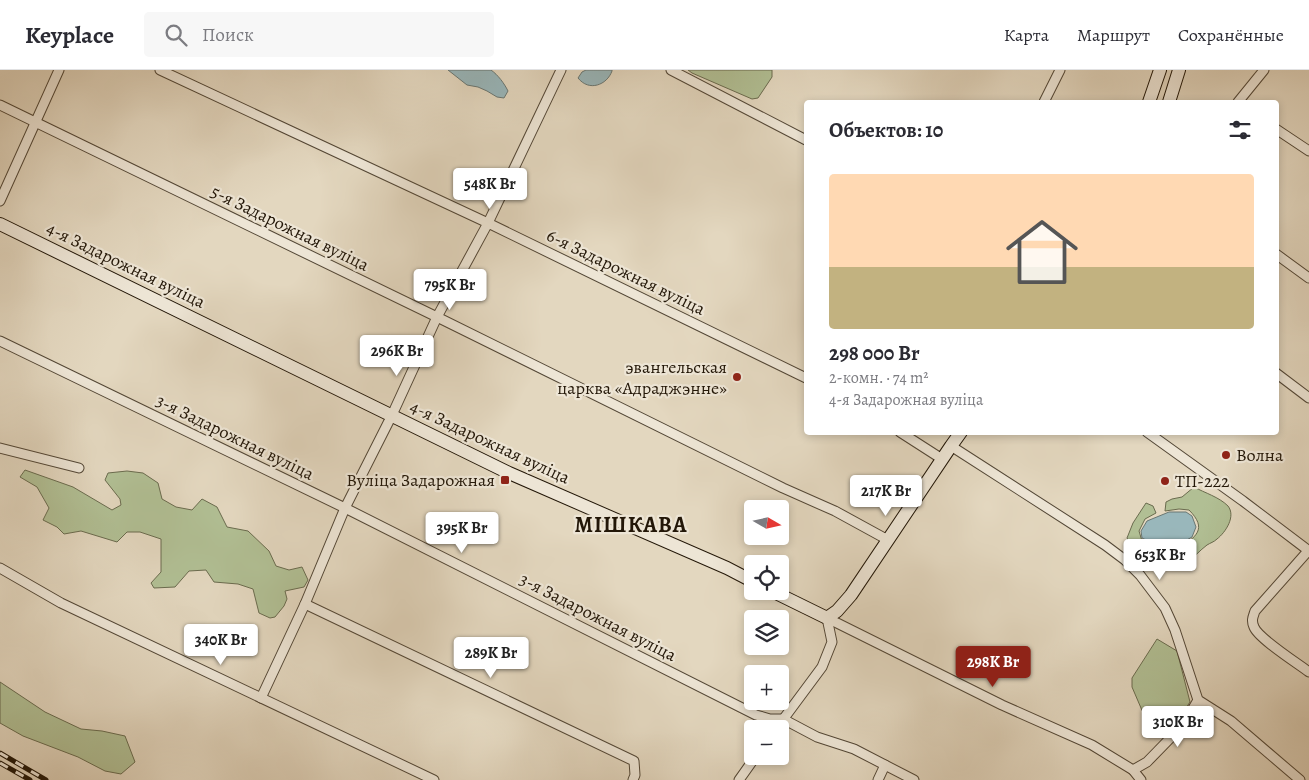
<!DOCTYPE html>
<html lang="ru">
<head>
<meta charset="utf-8">
<style>
	:root { --surface:#fff; --page:#f7f7f7; --text:#2b2b33; --muted:#7c7c81; --line:#e1e1e2; --accent:#8f2418 }
	body { margin:0; font-family:Alegreya,serif; background:var(--page); color:var(--text); height:100vh; display:flex; flex-direction:column; font-size:19px; white-space:nowrap }
	* { box-sizing:border-box; margin:0 }
	p { font-size:16px; color:var(--muted) }
	.icon { flex:none; width:28px; height:28px; fill:none; stroke:currentColor; stroke-width:2; stroke-linecap:round; stroke-linejoin:round }
	.map { position:relative; flex:1; overflow:hidden }
	.side { position:absolute; left:804px; top:30px; width:475px; height:335px; display:flex; flex-direction:column; background:var(--surface); border-radius:5px; box-shadow:0 2px 8px #0003 }
	.side>* { flex:none }
	.needle { width:32px; rotate:99deg }
	.controls { position:absolute; left:744px; top:430px; display:grid; gap:10px }
	.controls a { display:grid; place-items:center; width:45px; height:45px; border-radius:5px; background:var(--surface); box-shadow:0 2px 8px #0003; font-size:25px }
	.price { position:absolute; translate:-50% -42px; padding:0 11px; border-radius:5px; background:#fff; color:#222; font-size:16px; line-height:32px; filter:drop-shadow(0 1px 2px #0008) }
	.price::after { content:''; position:absolute; left:50%; top:30px; width:15px; height:11px; margin-left:-8px; background:inherit; clip-path:polygon(0 0,100% 0,50% 100%) }
	.price.current { background:var(--accent); color:#fff }
	ul { padding:0; list-style:none }
	li { display:grid; align-content:center; gap:10px; height:265px; padding:0 25px }
	li+li { border-top:1px solid var(--line) }
	li span { display:grid; place-items:center; height:155px; border-radius:5px; color:#555 }
	li>.icon { margin-inline-start:auto }
	span .icon { width:90px; height:90px; fill:#fffc; stroke-width:1 }
	li b { font-size:21px }
	h2 { display:flex; justify-content:space-between; align-items:center; height:60px; padding:0 25px; font-size:21px }
	header { display:flex; align-items:center; gap:30px; box-sizing:border-box; height:70px; padding:0 25px; background:var(--surface); border-bottom:1px solid var(--line) }
	header strong { font-size:24px }
	nav { display:flex; gap:28px; margin-inline-start:auto; font-size:18px }
	.search { width:350px; height:45px; background:var(--page); display:flex; align-items:center; gap:12px; box-sizing:border-box; padding:0 18px; border-radius:5px; color:var(--muted); font-size:19px }
	.map>svg:first-child { display:block }
</style>
</head>
<body>
<header>
<strong>Keyplace</strong>
<div class="search"><svg class="icon" aria-label="search" viewBox="0 0 24 24"><circle cx="10" cy="10" r="6"/><path d="M15 15l6 6"/></svg>Поиск</div>
<nav><a>Карта</a><a>Маршрут</a><a>Сохранённые</a></nav>
</header>
<div class="map">
<svg width="1309" height="710" viewBox="0 0 1309 710">
	<rect width="100%" height="100%" fill="#e3d7bf"/>
	<filter id="stains"><feTurbulence type="fractalNoise" baseFrequency=".004" numOctaves="4"/><feColorMatrix values="0 0 0 0 .2 0 0 0 0 .09 0 0 0 0 .02 0 0 0 .5 -.17"/></filter>
	<radialGradient id="worn" r=".72"><stop offset=".6" stop-color="#630" stop-opacity="0"/><stop offset="1" stop-color="#630" stop-opacity=".3"/></radialGradient>
	<!-- green -->
	<g fill="#b1bf94" stroke="#6a6b4e">
		<polygon points="688,0 772,0 772,7 758,28 752,29 692,3"/>
		<polygon points="25,400 73,417 112,440 121,435 120,429 105,410 108,403 127,401 143,403 158,413 162,429 176,437 192,440 202,429 217,437 227,457 248,461 269,481 276,496 289,500 302,497 308,510 304,517 285,521 287,529 284,536 275,547 270,548 259,543 253,519 238,514 214,512 206,500 189,501 175,517 154,518 151,513 161,502 161,469 140,462 127,462 117,472 81,461 64,464 57,457 43,450 49,438 37,417 20,407"/>
		<path d="M1194 417C1205 423 1219 427 1228 436 1236 446 1226 462 1217 469 1214 472 1210 473 1207 475 1200 480 1194 488 1186 492 1169 499 1153 493 1140 481 1135 475 1131 476 1127 468L1133 453 1146 433 1153 436 1156 443 1145 449 1139 461 1142 471 1178 479C1196 467 1208 459 1189 440L1179 439 1165 441 1166 432 1172 429 1182 427Z"/>
		<polygon points="1157,569 1177,581 1190,632 1180,647 1173,653 1144,645 1132,617 1132,608"/>
		<polygon points="0,612 45,642 81,659 102,661 125,666 135,692 121,704 105,701 78,687 23,666 0,653"/>
	</g>
	<!-- water -->
	<g fill="#99b7bb" stroke="#6a7773">
		<path d="M448 0H491C498 5 504 13 508 21L504 28 497 27 487 21 478 17 467 15Z"/>
		<path d="M586 0H612V1C607 15 589 22 578 8L582 2Z"/>
		<polygon points="1169,442 1186,442 1192,446 1196,457 1192,467 1178,475 1168,474 1159,470 1146,470 1142,468 1141,461 1147,451"/>
	</g>
	<g fill="none" stroke-linecap="round" stroke-linejoin="round">
		<!-- minor casing -->
		<g stroke="#534736" stroke-width="11">
			<g id="minor">
				<polyline points="160,0 488,153 806,308"/>
				<polyline points="671,0 806,70"/>
				<polyline points="1044,32 1060,0"/>
				<polyline points="1238,32 1264,0"/>
				<polyline points="0,35 437,247 783,418 835,441 888,470"/>
				<polyline points="1276,59 1309,81"/>
				<polyline points="0,131 59,0"/>
				<polyline points="1276,184 1309,208"/>
				<polyline points="0,271 345,438 756,645 770,649 783,649 817,667 854,679 914,710"/>
				<polyline points="1276,303 1309,328"/>
				<polyline points="900,362 942,389"/>
				<polyline points="1147,362 1243,431 1309,481"/>
				<polyline points="951,376 1105,475 1125,490 1140,505 1165,538 1175,560 1198,630 1231,651 1300,710"/>
				<polyline points="0,378 79,398"/>
				<path d="M1308 481 1255 541C1253 547 1251 550 1254 557 1258 568 1297 593 1309 602"/>
				<polyline points="0,498 61,533 434,710"/>
				<polyline points="305,534 634,691 635,705 633,710"/>
				<polyline points="827,548 1002,635 1092,675 1133,700 1141,710"/>
				<polyline points="261,628 305,534 345,438 392,345 437,247 488,153 561,0"/>
				<polyline points="776,659 822,597 832,572 827,548"/>
				<polyline points="1133,700 1147,692 1184,654 1198,630"/>
				<polyline points="739,710 756,686"/>
				<polyline points="878,710 885,695"/>
			</g>
		</g>
		<!-- secondary casing -->
		<g stroke="#231708" stroke-width="14">
			<g id="secondary">
				<polyline points="1149,32 1160,0"/>
				<polyline points="1169,32 1179,0"/>
				<polyline points="0,154 509,403 727,498 752,511"/>
				<polyline points="772,521 827,548 837,541 851,525 951,376 961,362"/>
			</g>
		</g>
		<!-- minor -->
		<use href="#minor" stroke="#ede5d5" stroke-width="9"/>
		<!-- secondary -->
		<use href="#secondary" stroke="#ede5d5" stroke-width="12"/>
		<!-- rail casing -->
		<g stroke="#231708" stroke-width="5">
			<g id="rail">
				<polyline points="0,683 46,710"/>
				<polyline points="0,693 30,710"/>
			</g>
		</g>
		<!-- rail -->
		<use href="#rail" stroke="#ede5d5" stroke-width="3" stroke-dasharray="9" stroke-linecap="butt"/>
	</g>
	<!-- markers -->
	<g fill="#8f2418" stroke="#ede5d5" stroke-width="2">
		<circle cx="737" cy="307" r="5"/>
		<circle cx="1226" cy="385" r="5"/>
		<rect x="500" y="405" width="10" height="10" rx="2.5"/>
		<circle cx="1165" cy="411" r="5"/>
	</g>
	<g text-anchor="middle" dominant-baseline="central" stroke-width="4.5" stroke-linejoin="round" paint-order="stroke">
		<!-- street labels -->
		<g font-size="18" fill="#231708" stroke="#ede5d5">
			<text transform="translate(290 158) rotate(26)">5-я Задарожная вуліца</text>
			<text transform="translate(126 195) rotate(26)">4-я Задарожная вуліца</text>
			<text transform="translate(626 202) rotate(26)">6-я Задарожная вуліца</text>
			<text transform="translate(235 367) rotate(26)">3-я Задарожная вуліца</text>
			<text transform="translate(490 372) rotate(25)">4-я Задарожная вуліца</text>
			<text transform="translate(598 547) rotate(27)">3-я Задарожная вуліца</text>
		</g>
		<!-- poi labels -->
		<g font-size="18" fill="#231708" stroke="#ede5d5" text-anchor="end">
			<text x="727" y="297">эвангельская<tspan x="727" dy="21">царква «Адраджэнне»</tspan></text>
			<text x="1236" y="385" text-anchor="start">Волна</text>
			<text x="495" y="410">Вуліца Задарожная</text>
			<text x="1175" y="411" text-anchor="start">ТП-222</text>
		</g>
		<!-- district labels -->
		<g font-size="22" font-weight="bold" letter-spacing="1" fill="#231708" stroke="#ede5d5">
			<text x="631" y="455">МІШКАВА</text>
		</g>
	</g>
	<rect width="100%" height="100%" filter="url(#stains)"/>
	<rect width="100%" height="100%" fill="url(#worn)"/>
</svg>
<div class="controls">
<a><svg class="needle" viewBox="-14 -14 28 28"><path d="M0-13l5 13h-10z" fill="#e53935"/><path d="M0 13l5-13h-10z" fill="#7c7c81"/></svg></a>
<a><svg class="icon" aria-label="locate" viewBox="0 0 24 24"><circle cx="12" cy="12" r="6"/><path d="M12 2v4M12 18v4M2 12h4M18 12h4"/></svg></a>
<a><svg class="icon" aria-label="layers" viewBox="0 0 24 24"><path d="M12 4l9 5-9 5-9-5zM3 14l9 5 9-5"/></svg></a>
<a>+</a>
<a>−</a>
</div>
<b class="price" style="left:490px;top:140px">548K Br</b>
<b class="price" style="left:450px;top:241px">795K Br</b>
<b class="price" style="left:397px;top:307px">296K Br</b>
<b class="price" style="left:886px;top:447px">217K Br</b>
<b class="price" style="left:462px;top:484px">395K Br</b>
<b class="price" style="left:1160px;top:511px">653K Br</b>
<b class="price" style="left:221px;top:596px">340K Br</b>
<b class="price" style="left:491px;top:609px">289K Br</b>
<b class="price current" style="left:993px;top:618px">298K Br</b>
<b class="price" style="left:1178px;top:678px">310K Br</b>
<section class="side">
<h2>Объектов: 10<svg class="icon" aria-label="filters" viewBox="0 0 24 24"><path d="M4 7h16M4 17h16"/><circle cx="9" cy="7" r="2"/><circle cx="15" cy="17" r="2"/></svg></h2>
<ul>
<li><span style="background:linear-gradient(#ffd9b3 60%,#c2b280 0)"><svg class="icon" aria-label="home" viewBox="0 0 24 24"><path d="M3 11l9-7 9 7M6 9v11h12V9"/></svg></span><div><b>298 000 Br</b><p>2-комн. · 74 m²</p><p>4-я Задарожная вуліца</p></div></li>
</ul>
</section>
</div>
</body>
</html>
